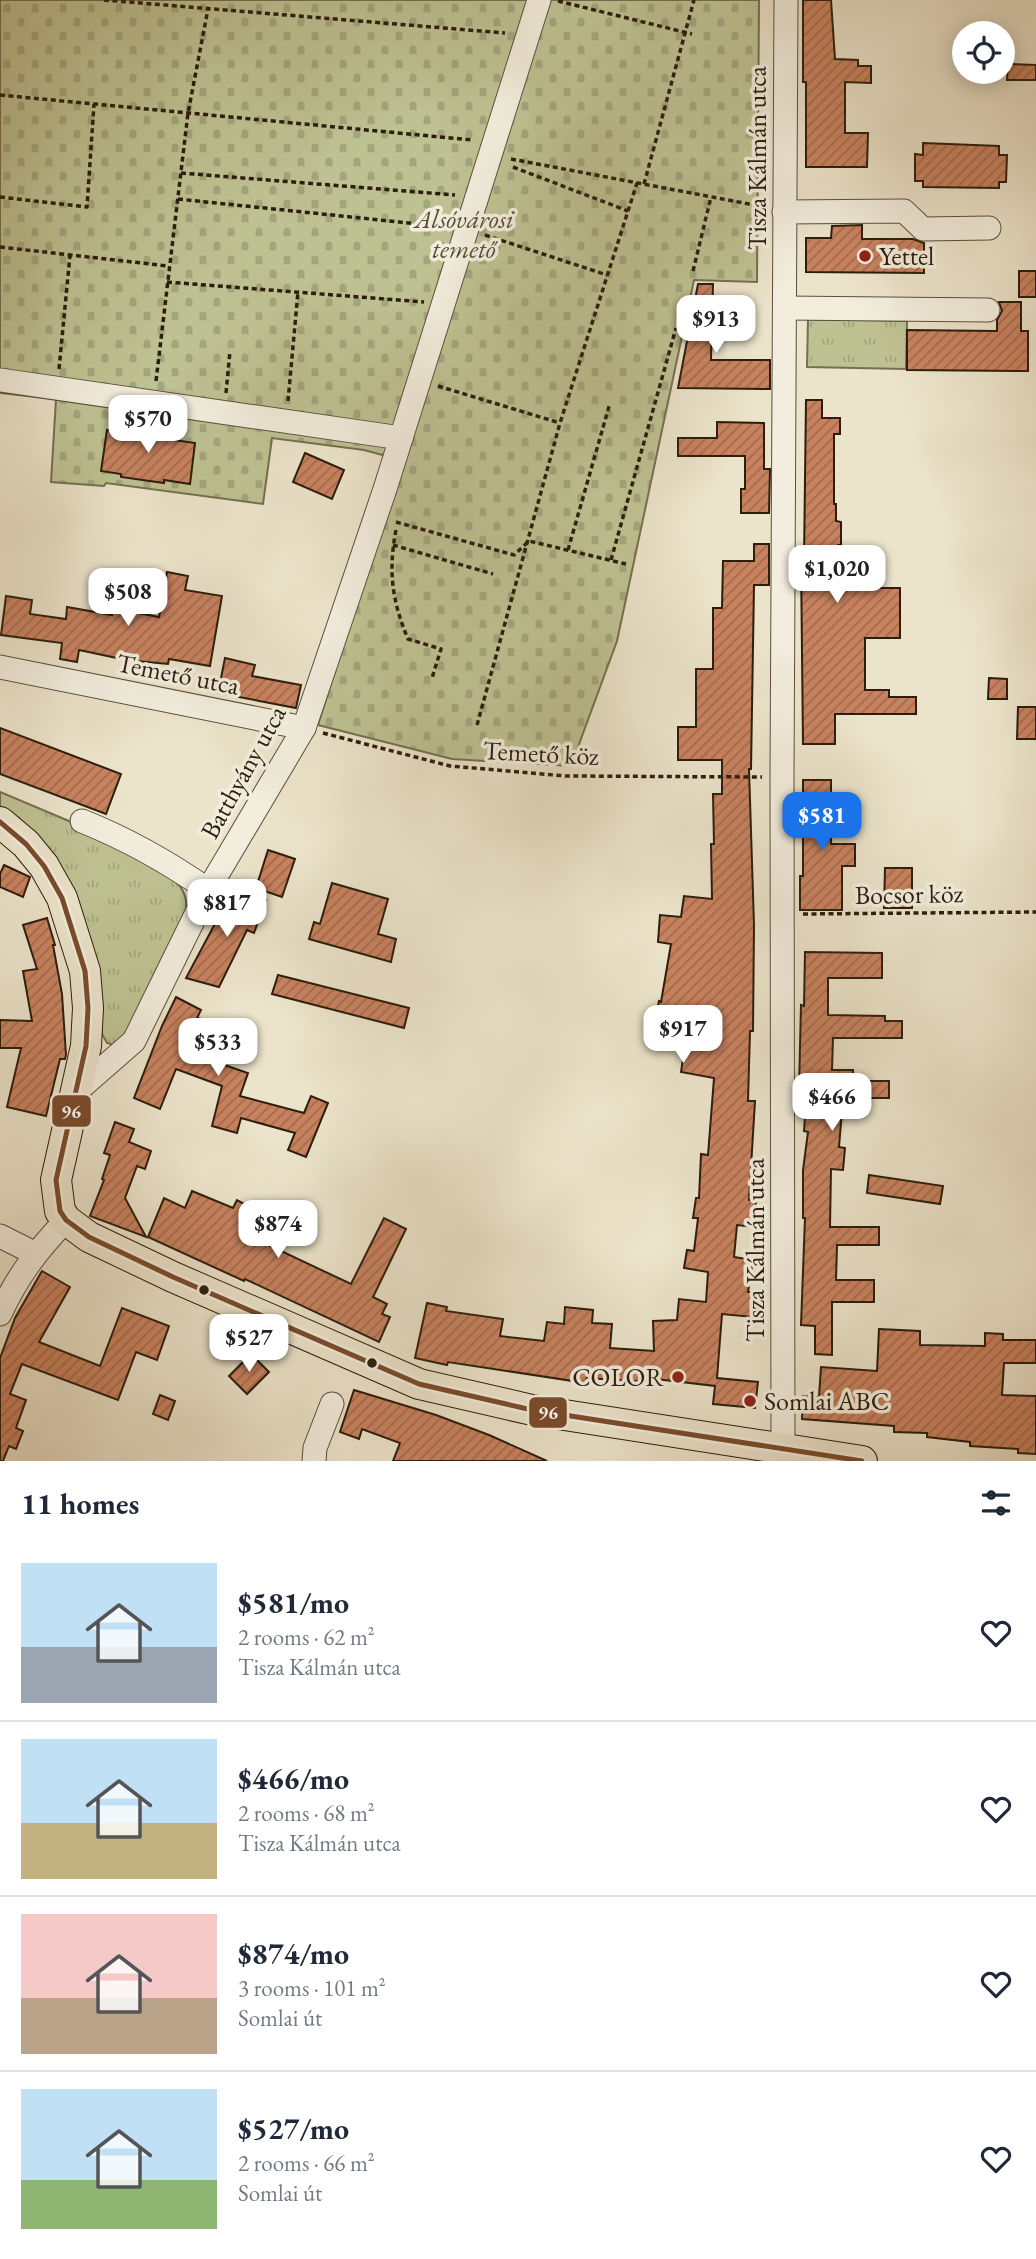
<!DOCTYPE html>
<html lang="en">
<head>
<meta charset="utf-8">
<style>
	:root { --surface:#fff; --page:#f2f2f3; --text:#1f2937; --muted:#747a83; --line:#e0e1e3; --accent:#1a73e8 }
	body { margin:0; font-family:"EB Garamond",serif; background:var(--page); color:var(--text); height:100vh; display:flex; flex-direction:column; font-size:26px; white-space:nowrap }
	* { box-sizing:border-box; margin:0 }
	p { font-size:23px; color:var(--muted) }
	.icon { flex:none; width:38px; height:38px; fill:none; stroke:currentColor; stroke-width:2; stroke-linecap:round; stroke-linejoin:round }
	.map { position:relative; height:1461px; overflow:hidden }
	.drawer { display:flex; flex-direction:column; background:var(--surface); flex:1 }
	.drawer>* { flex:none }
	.tools { position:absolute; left:952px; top:21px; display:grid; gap:14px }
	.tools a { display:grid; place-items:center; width:63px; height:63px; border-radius:50%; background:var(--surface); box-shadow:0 4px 18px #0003; font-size:35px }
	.price { position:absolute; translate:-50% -60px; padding:0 16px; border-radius:14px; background:#fff; color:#222; font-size:23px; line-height:46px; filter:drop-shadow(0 2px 4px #0008) }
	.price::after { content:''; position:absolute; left:50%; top:42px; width:21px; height:16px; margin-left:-10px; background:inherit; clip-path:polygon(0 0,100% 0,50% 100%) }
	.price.active { background:var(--accent); color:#fff }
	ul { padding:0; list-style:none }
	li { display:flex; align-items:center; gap:21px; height:175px; padding:0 21px }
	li+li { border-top:2px solid var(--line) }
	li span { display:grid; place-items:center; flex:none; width:196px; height:140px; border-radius:0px; color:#555 }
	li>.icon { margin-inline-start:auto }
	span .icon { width:84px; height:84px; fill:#fffc; stroke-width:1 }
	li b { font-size:30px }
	h2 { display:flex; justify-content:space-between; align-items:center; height:84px; padding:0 21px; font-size:30px }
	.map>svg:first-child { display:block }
</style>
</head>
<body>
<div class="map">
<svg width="1036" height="1461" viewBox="0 0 1036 1461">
	<defs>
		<pattern id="grass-tufts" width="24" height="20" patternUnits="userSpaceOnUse" patternTransform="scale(1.75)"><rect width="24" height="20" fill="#bec192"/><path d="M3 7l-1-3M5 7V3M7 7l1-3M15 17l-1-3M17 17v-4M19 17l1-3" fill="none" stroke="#a3a57d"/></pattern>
		<pattern id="cemetery-stones" width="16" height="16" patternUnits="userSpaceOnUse" patternTransform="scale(1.75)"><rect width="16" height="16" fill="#bec192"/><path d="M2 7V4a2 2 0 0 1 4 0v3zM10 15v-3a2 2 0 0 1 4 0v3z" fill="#a3a57d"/></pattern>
		<pattern id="building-hatch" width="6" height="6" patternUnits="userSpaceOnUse" patternTransform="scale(1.75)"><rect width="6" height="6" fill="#c8825f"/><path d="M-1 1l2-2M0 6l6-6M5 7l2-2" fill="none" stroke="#a36a4d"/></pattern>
	</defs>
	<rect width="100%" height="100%" fill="#ebe3ca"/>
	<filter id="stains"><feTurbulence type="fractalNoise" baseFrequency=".00286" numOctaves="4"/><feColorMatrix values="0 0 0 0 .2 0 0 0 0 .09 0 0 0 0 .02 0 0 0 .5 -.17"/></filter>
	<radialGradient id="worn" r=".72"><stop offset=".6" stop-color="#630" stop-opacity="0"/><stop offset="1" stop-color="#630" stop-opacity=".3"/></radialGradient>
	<!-- grass -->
	<g fill="url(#grass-tufts)" stroke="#756f4f" stroke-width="2">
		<polygon points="808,319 907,321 906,369 807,367"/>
		<path d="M0 792 76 824 176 881C186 893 188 901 185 916L125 1040 114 1045 107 1043 102 1034 101 996 40 839 19 818 0 806Z"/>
	</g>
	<!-- cemetery -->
	<polygon fill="url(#cemetery-stones)" stroke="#756f4f" stroke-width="2" points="0,0 759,0 757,282 694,280 617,641 571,766 452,759 318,725 401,460 364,450 272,438 263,504 106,483 104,486 51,482 56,399 0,393"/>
	<!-- building -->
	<g fill="url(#building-hatch)" stroke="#2c1d0c" stroke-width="2">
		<polygon points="803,0 831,0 835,59 858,60 858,66 871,66 871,83 845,82 845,133 868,133 867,167 806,167 806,82 803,82"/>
		<polygon points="1008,64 1036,65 1036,80 1007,80"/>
		<polygon points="923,143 999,146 999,155 1007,155 1006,182 999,182 999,188 923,187 923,181 915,181 915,154 923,155"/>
		<polygon points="862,225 862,239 913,239 924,243 924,273 806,272 806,238 831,238 832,226"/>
		<rect x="1019" y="271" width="17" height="26"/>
		<polygon points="698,284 713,284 711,360 770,360 770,389 678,388"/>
		<polygon points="999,302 1021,302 1021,331 1028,331 1028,371 907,370 907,330 997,331 997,320 1002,311"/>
		<polygon points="806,400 822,400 822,418 840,418 840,434 834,434 834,504 836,504 836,521 841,522 841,545 838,545 838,584 874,584 874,588 900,588 900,638 865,638 865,690 889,690 889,697 916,697 916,714 835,714 835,744 803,744 801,560 804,560"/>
		<polygon points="129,421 169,427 167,439 195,443 190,484 164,480 164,483 121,477 121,474 101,471 107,430 128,433"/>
		<polygon points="717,422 764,423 764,469 770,469 769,513 741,513 741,489 745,489 745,456 678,456 678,438 717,438"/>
		<polygon points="305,453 344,470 332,499 293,482"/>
		<polygon points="754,544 769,544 769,585 754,585 751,769 749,769 754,925 753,1031 750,1031 748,1101 755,1101 749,1200 756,1201 753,1227 737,1225 734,1257 753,1260 748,1292 755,1292 753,1317 722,1314 717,1378 758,1382 755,1408 713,1404 715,1386 647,1378 647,1382 587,1378 586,1383 448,1362 447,1365 415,1358 427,1303 447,1307 446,1311 503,1319 500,1336 544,1341 547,1322 564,1324 565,1307 593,1310 592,1323 612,1324 610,1348 654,1351 653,1321 677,1320 679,1299 706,1302 708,1272 684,1268 687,1250 694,1251 698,1218 693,1218 696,1198 699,1198 701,1154 708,1155 714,1078 681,1072 688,1026 655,1019 659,1001 661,1002 671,944 658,942 660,915 681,917 684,896 712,899 711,844 714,844 713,794 722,794 722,760 678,760 678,727 696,727 696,669 713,669 713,608 722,608 723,561 754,561"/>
		<polygon points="167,572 188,576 185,590 222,596 210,666 169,659 168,664 126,660 79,650 77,662 60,659 62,643 1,635 6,596 32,600 30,614 66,619 67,607 112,615 113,608 159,617"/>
		<polygon points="225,658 255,665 252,676 301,685 296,708 218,693"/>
		<polygon points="989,678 1007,679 1007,699 988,699"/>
		<polygon points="1018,707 1036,707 1036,739 1017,739"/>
		<polygon points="0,728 121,774 106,814 0,774"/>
		<polygon points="803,780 831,780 831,844 855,844 855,866 842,866 842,910 800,910 800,876 803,876"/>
		<polygon points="268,850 295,859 282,897 256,888"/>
		<polygon points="4,865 30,877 23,897 0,887 0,874"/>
		<polygon points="885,868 912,868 912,908 884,908"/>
		<polygon points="332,883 388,899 378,934 396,939 391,962 309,939 314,922 320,924"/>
		<polygon points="237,888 266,900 254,933 247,930 219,987 186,978 218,918 224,922"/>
		<polygon points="47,918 55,945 53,945 62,994 66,1055 65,1059 60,1059 46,1116 7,1107 21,1048 0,1048 0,1020 32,1021 23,971 37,969 23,925"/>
		<polygon points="805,952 882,953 882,978 828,978 828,1015 885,1016 885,1021 902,1021 902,1038 833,1038 832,1070 853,1070 853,1081 889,1081 889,1098 843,1098 839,1147 845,1148 843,1170 831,1169 830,1227 879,1227 879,1245 837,1245 836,1280 874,1280 874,1302 832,1302 832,1355 815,1354 815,1326 801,1325 805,1218 803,1218 803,1170 808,1132 804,1131 807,1089 799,1089 801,1005 804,1006"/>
		<polygon points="278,975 409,1008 404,1028 272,994"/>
		<polygon points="176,997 201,1010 197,1018 225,1025 216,1062 248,1073 240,1096 304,1113 311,1096 328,1103 306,1157 288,1150 295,1133 241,1118 237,1133 212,1126 222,1086 176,1069 160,1109 134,1098 162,1026"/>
		<polygon points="115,1122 134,1129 129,1142 151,1151 145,1169 137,1166 125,1198 146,1237 90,1216 104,1180 102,1179 110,1155 104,1153"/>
		<polygon points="869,1175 943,1186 940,1204 867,1193"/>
		<polygon points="192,1191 233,1208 237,1200 273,1219 262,1242 351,1284 384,1218 406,1229 373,1297 387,1304 382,1314 390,1317 379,1342 245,1279 244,1281 148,1237 164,1198 185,1208"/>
		<polygon points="42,1271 70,1287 39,1342 100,1366 122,1308 169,1326 157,1360 136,1352 118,1400 22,1364 10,1394 26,1400 16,1428 23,1431 16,1449 9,1446 3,1461 0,1461 0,1358 15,1318"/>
		<polygon points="879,1329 920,1331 920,1345 985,1346 985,1333 1003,1334 1003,1340 1036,1340 1036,1363 1004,1363 1002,1395 1036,1396 1036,1454 1018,1453 1018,1449 970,1446 970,1442 927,1437 927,1433 894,1432 894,1426 802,1419 803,1396 819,1397 821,1367 877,1371"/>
		<polygon points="251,1354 269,1372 247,1394 229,1376"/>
		<polygon points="354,1390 436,1415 489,1435 547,1461 393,1461 400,1443 362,1429 359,1439 340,1432"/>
		<polygon points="160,1395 175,1401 168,1420 153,1414"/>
	</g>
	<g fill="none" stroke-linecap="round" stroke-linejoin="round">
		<!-- minor casing -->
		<g stroke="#5c4e3c" stroke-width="25">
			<g id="minor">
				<polyline points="784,212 904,211 923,229 989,228"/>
				<polyline points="785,308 988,310"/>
				<polyline points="0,380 401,438"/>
				<polyline points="0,667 304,728"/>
				<path d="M82 821C127 839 168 862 208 890"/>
				<polyline points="78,1090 134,1041 208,890 304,728 385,489 539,0"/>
				<polyline points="0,1236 34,1253"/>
				<path d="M0 1314C18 1275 37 1251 66 1220"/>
				<polyline points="783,1450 782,778 786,0"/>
				<polyline points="314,1461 315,1448 332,1404"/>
			</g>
		</g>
		<!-- major casing -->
		<g stroke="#2c1d0c" stroke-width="32">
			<polyline id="major" points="0,822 26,844 44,866 62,898 85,971 88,1008 86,1046 56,1180 60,1211 66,1220 89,1237 173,1277 419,1384 532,1410 862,1461"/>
		</g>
		<!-- path -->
		<g stroke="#2c1d0c" stroke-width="3.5" stroke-dasharray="5 3.5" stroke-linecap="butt">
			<polyline points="104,0 505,33"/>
			<polyline points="558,1 692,34"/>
			<polyline points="0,95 472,140"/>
			<polyline points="511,159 765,207"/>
			<polyline points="513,167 628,211"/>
			<polyline points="181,173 455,195"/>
			<polyline points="644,184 694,0"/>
			<polyline points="0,197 87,207 94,104"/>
			<polyline points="178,199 447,227"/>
			<polyline points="485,235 607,275"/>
			<polyline points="0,247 168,266"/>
			<polyline points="693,271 711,197"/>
			<polyline points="167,282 424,302"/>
			<polyline points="59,369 70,255"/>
			<polyline points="156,381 188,113 208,9"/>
			<polyline points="438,386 560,423"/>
			<polyline points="226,393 230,351"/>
			<polyline points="288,401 298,292"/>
			<polyline points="396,522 514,555 529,541 626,564"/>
			<path d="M396 530C388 571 392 601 408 639L441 649 432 678"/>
			<polyline points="393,545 493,574"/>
			<polyline points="568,550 610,403"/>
			<polyline points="611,560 676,328"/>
			<polyline points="477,725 560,423 637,183"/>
			<polyline points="323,733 450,766 566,776 762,777"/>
			<polyline points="803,914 1036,912"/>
		</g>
		<!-- minor -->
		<use href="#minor" stroke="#f2eddd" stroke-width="23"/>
		<!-- major -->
		<use href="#major" stroke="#ebe3ca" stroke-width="30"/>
		<!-- bus-1 casing -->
		<g stroke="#f2eddd" stroke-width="10">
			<polyline id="bus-1" points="0,822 26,844 44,866 62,898 85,971 88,1008 86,1046 56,1180 60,1211 66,1220 89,1237 173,1277 419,1384 532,1410 862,1461"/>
		</g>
		<!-- bus-1 -->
		<use href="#bus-1" stroke="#7a4b2a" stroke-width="5"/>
	</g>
	<!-- markers -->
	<g fill="#8f2418" stroke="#f2eddd" stroke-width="2.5">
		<circle cx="865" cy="256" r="7"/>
		<circle cx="678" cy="1377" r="7"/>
		<circle cx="750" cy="1401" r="7"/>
	</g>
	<g fill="#2c1d0c" stroke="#f2eddd" stroke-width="2.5">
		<circle cx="204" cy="1290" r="6"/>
		<circle cx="372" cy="1363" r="6"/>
	</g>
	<g text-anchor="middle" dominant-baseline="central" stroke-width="7" stroke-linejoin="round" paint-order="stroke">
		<!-- street labels -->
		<g font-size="26" fill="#2c1d0c" stroke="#f2eddd">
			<text transform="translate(757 158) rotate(-90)">Tisza Kálmán utca</text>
			<text transform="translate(178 674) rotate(11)">Temető utca</text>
			<text transform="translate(541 753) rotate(3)">Temető köz</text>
			<text transform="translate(243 772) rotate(-61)">Batthyány utca</text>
			<text transform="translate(909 894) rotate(-1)">Bocsor köz</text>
			<text transform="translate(755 1250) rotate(-90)">Tisza Kálmán utca</text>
		</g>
		<!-- park labels -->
		<g font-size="26" font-style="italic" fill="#584e34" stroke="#f2eddd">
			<text x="464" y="219">Alsóvárosi<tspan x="464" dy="30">temető</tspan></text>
		</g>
		<!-- poi labels -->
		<g font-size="26" fill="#2c1d0c" stroke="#f2eddd" text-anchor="start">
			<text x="879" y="256">Yettel</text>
			<text x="664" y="1377" text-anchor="end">COLOR</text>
			<text x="764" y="1401">Somlai ABC</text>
		</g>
	</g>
	<g stroke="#f2eddd" stroke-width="2.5">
		<rect x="51" y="1094" width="41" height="34" rx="7" fill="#7a4b2a"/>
		<rect x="528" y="1396" width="40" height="33" rx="7" fill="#7a4b2a"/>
	</g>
	<g font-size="19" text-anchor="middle" font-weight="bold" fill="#fff">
		<text x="71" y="1118">96</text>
		<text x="548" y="1419">96</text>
	</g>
	<rect width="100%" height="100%" filter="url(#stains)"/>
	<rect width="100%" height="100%" fill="url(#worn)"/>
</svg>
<div class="tools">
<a><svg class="icon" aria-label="locate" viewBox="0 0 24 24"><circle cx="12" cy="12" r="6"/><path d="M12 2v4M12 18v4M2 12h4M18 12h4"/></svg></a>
</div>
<b class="price" style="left:716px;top:355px">$913</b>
<b class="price" style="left:148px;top:455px">$570</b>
<b class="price" style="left:837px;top:605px">$1,020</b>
<b class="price" style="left:128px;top:628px">$508</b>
<b class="price active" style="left:822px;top:852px">$581</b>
<b class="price" style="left:227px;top:939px">$817</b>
<b class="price" style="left:683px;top:1065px">$917</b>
<b class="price" style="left:218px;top:1078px">$533</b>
<b class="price" style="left:832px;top:1133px">$466</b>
<b class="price" style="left:278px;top:1260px">$874</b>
<b class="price" style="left:249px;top:1374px">$527</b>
</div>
<section class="drawer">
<h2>11 homes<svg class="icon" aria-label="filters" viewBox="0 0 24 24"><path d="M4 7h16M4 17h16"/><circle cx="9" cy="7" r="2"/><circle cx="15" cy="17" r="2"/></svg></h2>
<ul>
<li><span style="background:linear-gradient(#bfe0f5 60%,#9aa5b1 0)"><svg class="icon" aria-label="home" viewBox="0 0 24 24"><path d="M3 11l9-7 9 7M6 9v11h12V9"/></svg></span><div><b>$581/mo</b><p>2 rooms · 62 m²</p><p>Tisza Kálmán utca</p></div><svg class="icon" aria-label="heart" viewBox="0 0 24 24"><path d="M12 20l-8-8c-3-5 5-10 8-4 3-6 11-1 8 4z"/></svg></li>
<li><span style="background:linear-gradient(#bfe0f5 60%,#c2b280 0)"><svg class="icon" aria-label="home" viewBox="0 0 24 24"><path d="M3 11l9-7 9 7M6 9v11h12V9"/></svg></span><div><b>$466/mo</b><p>2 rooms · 68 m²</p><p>Tisza Kálmán utca</p></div><svg class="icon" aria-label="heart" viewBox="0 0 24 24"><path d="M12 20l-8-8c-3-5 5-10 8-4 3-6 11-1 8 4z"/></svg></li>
<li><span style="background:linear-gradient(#f6c9c9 60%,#b9a48a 0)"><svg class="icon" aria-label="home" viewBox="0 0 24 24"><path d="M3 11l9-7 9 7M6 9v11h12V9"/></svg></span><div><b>$874/mo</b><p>3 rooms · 101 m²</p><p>Somlai út</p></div><svg class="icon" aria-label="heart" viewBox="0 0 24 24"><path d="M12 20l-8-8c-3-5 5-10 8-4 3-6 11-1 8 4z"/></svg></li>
<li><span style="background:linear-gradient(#bfe0f5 65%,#8fb573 0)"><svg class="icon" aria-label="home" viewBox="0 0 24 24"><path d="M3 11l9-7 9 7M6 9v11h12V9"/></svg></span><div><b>$527/mo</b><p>2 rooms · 66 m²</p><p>Somlai út</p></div><svg class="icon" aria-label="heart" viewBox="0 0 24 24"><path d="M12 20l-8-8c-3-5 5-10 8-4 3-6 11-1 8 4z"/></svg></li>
</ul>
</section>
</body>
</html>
